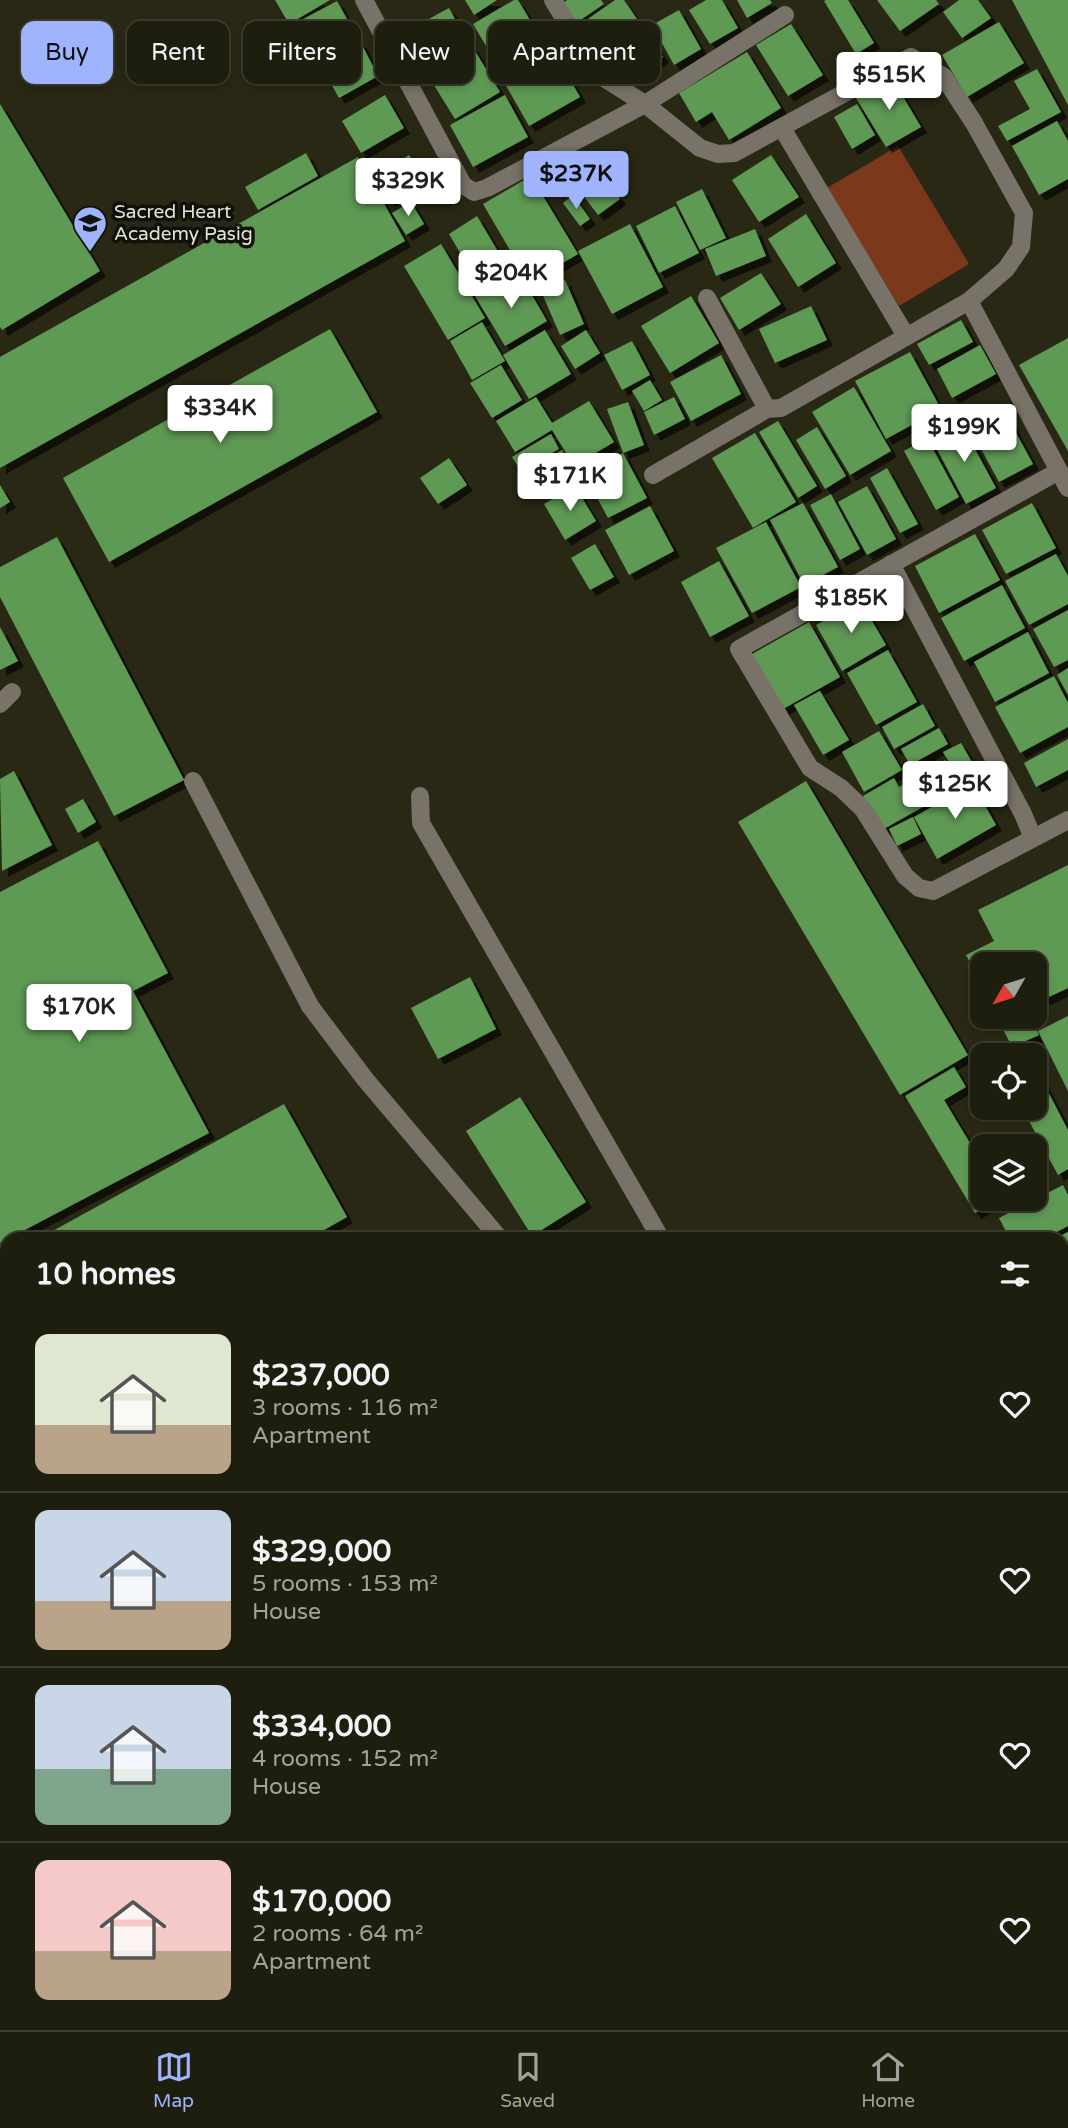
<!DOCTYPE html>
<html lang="en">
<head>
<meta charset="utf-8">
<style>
	:root { --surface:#1e1e0f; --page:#2b2b1d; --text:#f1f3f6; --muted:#a1a29e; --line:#3c3c2f; --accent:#a0b3fd }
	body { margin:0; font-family:"Varela Round",sans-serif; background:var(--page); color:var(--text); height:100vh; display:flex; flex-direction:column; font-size:26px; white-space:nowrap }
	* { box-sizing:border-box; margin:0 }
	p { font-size:23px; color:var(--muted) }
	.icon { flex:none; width:38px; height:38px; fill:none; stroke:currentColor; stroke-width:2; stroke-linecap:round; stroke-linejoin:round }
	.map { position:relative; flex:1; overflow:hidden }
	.sheet { position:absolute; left:0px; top:1232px; width:1069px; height:798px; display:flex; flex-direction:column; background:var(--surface); border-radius:21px 21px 0 0; box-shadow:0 4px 10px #0003,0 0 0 2px var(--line) }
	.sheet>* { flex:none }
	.hud { position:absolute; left:21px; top:21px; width:700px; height:63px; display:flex; gap:14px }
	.needle { width:46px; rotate:231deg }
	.controls { position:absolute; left:970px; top:952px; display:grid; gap:14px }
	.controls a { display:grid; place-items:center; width:77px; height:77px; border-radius:14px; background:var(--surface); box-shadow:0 4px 10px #0003,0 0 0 2px var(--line); font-size:35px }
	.price { position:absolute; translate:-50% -60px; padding:0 16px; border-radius:7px; background:#fff; color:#222; font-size:23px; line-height:46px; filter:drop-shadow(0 2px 4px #0008) }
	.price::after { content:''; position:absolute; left:50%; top:42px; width:21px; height:16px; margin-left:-10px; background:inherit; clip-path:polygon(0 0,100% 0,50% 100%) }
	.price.selected { background:var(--accent); color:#111 }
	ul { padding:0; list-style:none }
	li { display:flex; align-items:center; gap:21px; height:175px; padding:0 35px }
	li+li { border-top:2px solid var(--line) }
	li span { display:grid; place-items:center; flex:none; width:196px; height:140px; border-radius:14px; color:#555 }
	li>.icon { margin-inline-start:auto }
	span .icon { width:84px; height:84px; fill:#fffc; stroke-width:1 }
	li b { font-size:30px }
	h2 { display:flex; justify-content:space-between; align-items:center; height:84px; padding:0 35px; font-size:30px }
	.tag { padding:0 24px; border-radius:14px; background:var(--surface); box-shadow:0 4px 10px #0003,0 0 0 2px var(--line); font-size:24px; line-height:63px }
	.tag.selected { background:var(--accent); color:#111 }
	.menu { display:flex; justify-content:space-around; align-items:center; height:98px; border-top:2px solid var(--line); background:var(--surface); font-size:19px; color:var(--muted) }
	.menu a { display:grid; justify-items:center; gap:4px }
	.menu .selected { color:var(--accent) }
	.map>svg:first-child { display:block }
</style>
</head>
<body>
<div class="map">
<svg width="1068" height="2030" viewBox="0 0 1068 2030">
	<defs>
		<filter id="shadow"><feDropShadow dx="6" dy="6" stdDeviation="0" flood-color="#0009"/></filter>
	</defs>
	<rect width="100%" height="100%" fill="#282814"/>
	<!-- green -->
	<polygon fill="#7c381a" points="898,146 969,264 899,306 827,188"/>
	<!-- building -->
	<g fill="#5e9a55" filter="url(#shadow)">
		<polygon points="275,0 330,0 289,24"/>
		<polygon points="465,0 497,0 474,15"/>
		<polygon points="514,0 518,0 533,25 489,51 473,24"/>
		<polygon points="567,0 601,0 604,4 576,23 563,3"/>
		<polygon points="615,0 624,0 663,57 633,78 620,58 606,68 578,26"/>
		<polygon points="706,0 722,0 738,28 710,44 689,10"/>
		<polygon points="737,0 770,0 772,3 747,18"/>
		<polygon points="826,0 848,0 874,43 856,54 824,1"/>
		<polygon points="877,0 936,0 939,4 900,31"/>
		<polygon points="959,0 978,0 991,18 962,38 943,12"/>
		<polygon points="1012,0 1068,0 1068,105"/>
		<polygon points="337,1 357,37 313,60 294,24"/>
		<polygon points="449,8 464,36 416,62 401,34"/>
		<polygon points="679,10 701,49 674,65 652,25"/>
		<polygon points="999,22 1024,63 967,97 942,55"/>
		<polygon points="791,24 823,75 788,96 756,45"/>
		<polygon points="539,25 580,97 529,126 488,54"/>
		<polygon points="360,41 378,76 339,98 320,64"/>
		<polygon points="472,46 500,92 455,119 427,74"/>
		<polygon points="747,52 781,108 729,140 712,112 696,122 679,93"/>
		<polygon points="1037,69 1061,112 1007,141 998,126 1030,109 1014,81"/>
		<polygon points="892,78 921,127 886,147 856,98"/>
		<polygon points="385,95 404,128 361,153 342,121"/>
		<polygon points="505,95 528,137 473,167 450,125"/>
		<polygon points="0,104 100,271 2,330 0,327"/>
		<polygon points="857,104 875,135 852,149 834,117"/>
		<polygon points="1057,121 1068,141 1068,179 1039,195 1012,146"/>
		<polygon points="306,153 318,176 258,210 245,187"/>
		<polygon points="409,155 424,177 389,201 374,178"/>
		<polygon points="771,155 799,197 759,222 732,180"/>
		<polygon points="358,157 405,241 0,468 0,357"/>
		<polygon points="589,157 620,199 598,215 566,173"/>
		<polygon points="531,176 578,254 529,283 483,204"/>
		<polygon points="702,189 726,238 700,250 676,202"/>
		<polygon points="573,195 590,219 580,226 563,203"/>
		<polygon points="411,202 424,224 406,235 392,213"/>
		<polygon points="675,206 699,253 659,273 636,226"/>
		<polygon points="806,214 836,263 798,287 768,239"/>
		<polygon points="477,216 509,270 480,287 449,234"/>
		<polygon points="630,224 663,287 612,314 578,251"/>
		<polygon points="755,229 766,256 716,276 705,249"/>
		<polygon points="441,244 485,318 448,340 404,266"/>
		<polygon points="761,273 781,304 739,330 720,298"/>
		<polygon points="512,274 523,293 529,290 547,321 505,346 475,296"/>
		<polygon points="565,280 584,324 560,335 541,291"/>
		<polygon points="691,296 719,343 670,373 641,326"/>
		<polygon points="811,306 827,340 775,363 759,329"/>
		<polygon points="961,320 973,342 929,365 917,344"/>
		<polygon points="482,322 505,361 472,380 450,341"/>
		<polygon points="330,329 377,412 109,562 63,478"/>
		<polygon points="545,330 571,374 529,399 503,355"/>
		<polygon points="586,330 600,353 575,369 561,346"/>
		<polygon points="1068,338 1068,451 1019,365"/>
		<polygon points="632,341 650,375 622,390 604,355"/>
		<polygon points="980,345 996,374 952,398 937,369"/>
		<polygon points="910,352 941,409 886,439 855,381"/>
		<polygon points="721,355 741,394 691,421 670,382"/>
		<polygon points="501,365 522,400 492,418 470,383"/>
		<polygon points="650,380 662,400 644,411 632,391"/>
		<polygon points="854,387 891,451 850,475 812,412"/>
		<polygon points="536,397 552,423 589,401 614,442 574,466 552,430 515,452 496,421"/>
		<polygon points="674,397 685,419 654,435 644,412"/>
		<polygon points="628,402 644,445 623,453 647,498 608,518 584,473 623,453 607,409"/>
		<polygon points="1001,405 1033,464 999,482 967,423"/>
		<polygon points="778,421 817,486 798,498 759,432"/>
		<polygon points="962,425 996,488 966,504 932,440"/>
		<polygon points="817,427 846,476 825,489 796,440"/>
		<polygon points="755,433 796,502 753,528 712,458"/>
		<polygon points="551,434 559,449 521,471 512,457"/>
		<polygon points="927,438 959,497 936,510 904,451"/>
		<polygon points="562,450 573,469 533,493 521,474"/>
		<polygon points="449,458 467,485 438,504 420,478"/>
		<polygon points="887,468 918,524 900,533 870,478"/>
		<polygon points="0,485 10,502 0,508"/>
		<polygon points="575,486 596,521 565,540 544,504"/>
		<polygon points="867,486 896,539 867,555 838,502"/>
		<polygon points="831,494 860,549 840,560 810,505"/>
		<polygon points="803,503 838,567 804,585 770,520"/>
		<polygon points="1032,503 1056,548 1006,574 982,530"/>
		<polygon points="650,506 674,551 629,575 605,530"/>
		<polygon points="766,522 801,587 752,613 716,548"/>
		<polygon points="975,534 1000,580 939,613 915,566"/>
		<polygon points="57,537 184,780 114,816 0,597 0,567"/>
		<polygon points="595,544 614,577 590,590 571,558"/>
		<polygon points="1056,554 1068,576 1068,604 1029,625 1005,581"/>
		<polygon points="719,561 749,616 710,637 681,582"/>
		<polygon points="1002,585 1025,628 964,661 941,618"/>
		<polygon points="860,600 886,645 842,671 816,625"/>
		<polygon points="1068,610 1068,660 1054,667 1033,629"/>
		<polygon points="809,622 840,677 783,709 752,654"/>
		<polygon points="0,627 18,661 0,670"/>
		<polygon points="1028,632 1049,673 995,702 974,662"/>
		<polygon points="888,650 917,702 876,725 847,673"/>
		<polygon points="1068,668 1068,695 1057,675"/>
		<polygon points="1054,676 1068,703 1068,727 1020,753 995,707"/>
		<polygon points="820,691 849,740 823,755 794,705"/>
		<polygon points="923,704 935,726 894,749 882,727"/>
		<polygon points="939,728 948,744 910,765 901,749"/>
		<polygon points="879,731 902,770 864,792 842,752"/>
		<polygon points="1068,739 1068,770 1036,787 1024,763"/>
		<polygon points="961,743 980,776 963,786 943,752"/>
		<polygon points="945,760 960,786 882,830 863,796 894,778 899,787"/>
		<polygon points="14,771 52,845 2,871 0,779"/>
		<polygon points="806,781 968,1055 900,1095 738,822"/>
		<polygon points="973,784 996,825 937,859 914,817"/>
		<polygon points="83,799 96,822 78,833 65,809"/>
		<polygon points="913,817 921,834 897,846 889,829"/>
		<polygon points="98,841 168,973 133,991 209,1133 0,1243 0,892"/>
		<polygon points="1068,865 1068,988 1034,1004 1034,964 982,964 982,986 966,955 994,941 978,910"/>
		<polygon points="470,977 496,1029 438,1059 411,1008"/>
		<polygon points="1068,1016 1068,1091 1038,1031"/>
		<polygon points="997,1017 1030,1017 1039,1035 1012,1047"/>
		<polygon points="1034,1065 1068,1130 1068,1169 1058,1175 1022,1108 1034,1108"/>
		<polygon points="954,1067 966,1087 944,1100 982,1163 982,1199 1000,1199 975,1213 905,1096"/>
		<polygon points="520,1097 586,1202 532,1236 466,1131"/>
		<polygon points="284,1104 347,1217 324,1230 329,1239 38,1239"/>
		<polygon points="1063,1185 1068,1195 1068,1226 1043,1239 1010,1239 999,1218"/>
		<polygon points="1068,1232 1068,1284 1062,1287 1062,1239 1054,1239"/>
		<polygon points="7,1287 7,1506 2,1509 0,1291"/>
		<polygon points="7,1512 7,1937 0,1939 0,1514"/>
		<polygon points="1068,1518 1068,1594 1062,1597 1062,1521"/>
		<polygon points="1062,1620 1068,1631 1068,1658 1062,1661"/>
		<polygon points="1068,1664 1068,1746 1062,1734 1062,1667"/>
		<polygon points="1068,1867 1068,1955 1062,1943 1062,1868"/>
		<polygon points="462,2023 464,2023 468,2030 446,2030"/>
		<polygon points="528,2023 611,2023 614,2030 522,2030 520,2026"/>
		<polygon points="736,2023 780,2023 781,2030 737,2030"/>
		<polygon points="853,2023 909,2023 910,2030 854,2030"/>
	</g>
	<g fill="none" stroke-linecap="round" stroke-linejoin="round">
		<!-- minor -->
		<g stroke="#787269" stroke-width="18">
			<polyline points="364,0 463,185 474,192 487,188 645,104 785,15"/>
			<polyline points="553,0 594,67 604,78 645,104 700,148 718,154 734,153 911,57 944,77 974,123 1024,213 1021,247 1006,269 969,301 781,408 767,409 653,475"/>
			<polyline points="782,128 906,336"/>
			<polyline points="707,298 767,409"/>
			<polyline points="969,301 1068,488"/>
			<polyline points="1059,471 739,649 810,768 841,788 863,809 905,876 919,888 933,891 1068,820"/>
			<polyline points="891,564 1023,814 1033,838"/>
			<polyline points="0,704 12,692"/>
			<polyline points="193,781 310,1006 365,1079 500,1239"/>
			<polyline points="420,796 421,823 661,1239"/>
			<polyline points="1062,1949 1068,1962"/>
			<polyline points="625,2023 628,2030"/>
			<polyline points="725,2023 727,2030"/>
			<polyline points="818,2023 819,2030"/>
		</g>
		<!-- major -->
		<g stroke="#cabdab" stroke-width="18">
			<polyline points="1062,1787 1068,1785"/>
			<polyline points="0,2015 7,2013"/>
		</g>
	</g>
	<!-- icons -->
	<defs>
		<g id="school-pin" transform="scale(1.75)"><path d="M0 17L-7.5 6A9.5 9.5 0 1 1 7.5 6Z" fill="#a0b3fd" stroke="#101108"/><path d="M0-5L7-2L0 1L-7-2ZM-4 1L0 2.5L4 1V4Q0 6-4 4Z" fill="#111"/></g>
	</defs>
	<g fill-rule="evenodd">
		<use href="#school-pin" x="90" y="223"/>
	</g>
	<g text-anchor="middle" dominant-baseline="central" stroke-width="7" stroke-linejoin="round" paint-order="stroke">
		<!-- poi labels -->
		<g font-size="19" fill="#e3e4d7" stroke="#101108" text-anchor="start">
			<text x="114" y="212">Sacred Heart<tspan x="114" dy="22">Academy Pasig</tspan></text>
		</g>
	</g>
</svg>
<div class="controls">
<a><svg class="needle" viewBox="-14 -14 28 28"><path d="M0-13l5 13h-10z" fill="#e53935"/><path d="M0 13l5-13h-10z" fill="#a1a29e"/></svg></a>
<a><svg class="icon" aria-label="locate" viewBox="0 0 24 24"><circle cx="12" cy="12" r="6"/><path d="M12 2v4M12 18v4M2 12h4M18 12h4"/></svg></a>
<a><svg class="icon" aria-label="layers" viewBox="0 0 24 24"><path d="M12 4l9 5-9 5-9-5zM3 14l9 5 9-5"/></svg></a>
</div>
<b class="price" style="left:889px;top:112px">$515K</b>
<b class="price selected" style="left:576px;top:211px">$237K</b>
<b class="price" style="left:408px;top:218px">$329K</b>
<b class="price" style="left:511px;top:310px">$204K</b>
<b class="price" style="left:220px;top:445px">$334K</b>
<b class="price" style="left:964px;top:464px">$199K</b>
<b class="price" style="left:570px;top:513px">$171K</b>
<b class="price" style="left:851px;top:635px">$185K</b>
<b class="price" style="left:955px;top:821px">$125K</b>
<b class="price" style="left:79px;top:1044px">$170K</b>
<div class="hud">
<a class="tag selected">Buy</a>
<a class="tag">Rent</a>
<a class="tag">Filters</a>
<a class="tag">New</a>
<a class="tag">Apartment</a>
</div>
<section class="sheet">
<h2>10 homes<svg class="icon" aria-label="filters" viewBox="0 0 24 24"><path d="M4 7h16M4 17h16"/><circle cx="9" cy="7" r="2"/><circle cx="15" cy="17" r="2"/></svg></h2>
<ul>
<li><span style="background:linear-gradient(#dfe7d0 65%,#b9a48a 0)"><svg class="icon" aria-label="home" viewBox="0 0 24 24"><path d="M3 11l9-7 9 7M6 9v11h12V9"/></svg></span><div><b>$237,000</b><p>3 rooms · 116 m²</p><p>Apartment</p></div><svg class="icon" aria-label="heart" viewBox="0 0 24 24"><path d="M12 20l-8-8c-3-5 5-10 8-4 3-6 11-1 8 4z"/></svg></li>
<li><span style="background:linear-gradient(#c9d6e8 65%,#b9a48a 0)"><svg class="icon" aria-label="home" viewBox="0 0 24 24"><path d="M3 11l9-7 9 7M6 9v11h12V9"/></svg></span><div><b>$329,000</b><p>5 rooms · 153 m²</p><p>House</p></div><svg class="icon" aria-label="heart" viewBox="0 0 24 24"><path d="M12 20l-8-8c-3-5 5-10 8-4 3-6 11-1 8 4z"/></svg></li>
<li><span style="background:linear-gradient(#c9d6e8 60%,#7fa58c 0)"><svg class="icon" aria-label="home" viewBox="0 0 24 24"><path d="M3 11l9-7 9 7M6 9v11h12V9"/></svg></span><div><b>$334,000</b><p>4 rooms · 152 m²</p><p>House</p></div><svg class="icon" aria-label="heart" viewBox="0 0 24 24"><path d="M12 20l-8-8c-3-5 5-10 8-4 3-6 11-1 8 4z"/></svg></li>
<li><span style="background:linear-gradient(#f6c9c9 65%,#b9a48a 0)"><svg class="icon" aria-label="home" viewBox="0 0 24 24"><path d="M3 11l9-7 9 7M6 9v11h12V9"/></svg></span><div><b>$170,000</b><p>2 rooms · 64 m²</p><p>Apartment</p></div><svg class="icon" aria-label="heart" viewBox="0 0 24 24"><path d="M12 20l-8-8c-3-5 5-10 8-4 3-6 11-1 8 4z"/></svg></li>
</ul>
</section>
</div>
<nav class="menu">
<a class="selected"><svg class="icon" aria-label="map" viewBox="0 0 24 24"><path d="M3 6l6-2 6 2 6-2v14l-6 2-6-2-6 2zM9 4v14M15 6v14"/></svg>Map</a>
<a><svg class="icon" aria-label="saved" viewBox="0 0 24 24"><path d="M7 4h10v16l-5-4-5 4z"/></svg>Saved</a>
<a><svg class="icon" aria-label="home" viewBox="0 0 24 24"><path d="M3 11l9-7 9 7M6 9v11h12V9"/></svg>Home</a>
</nav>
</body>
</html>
